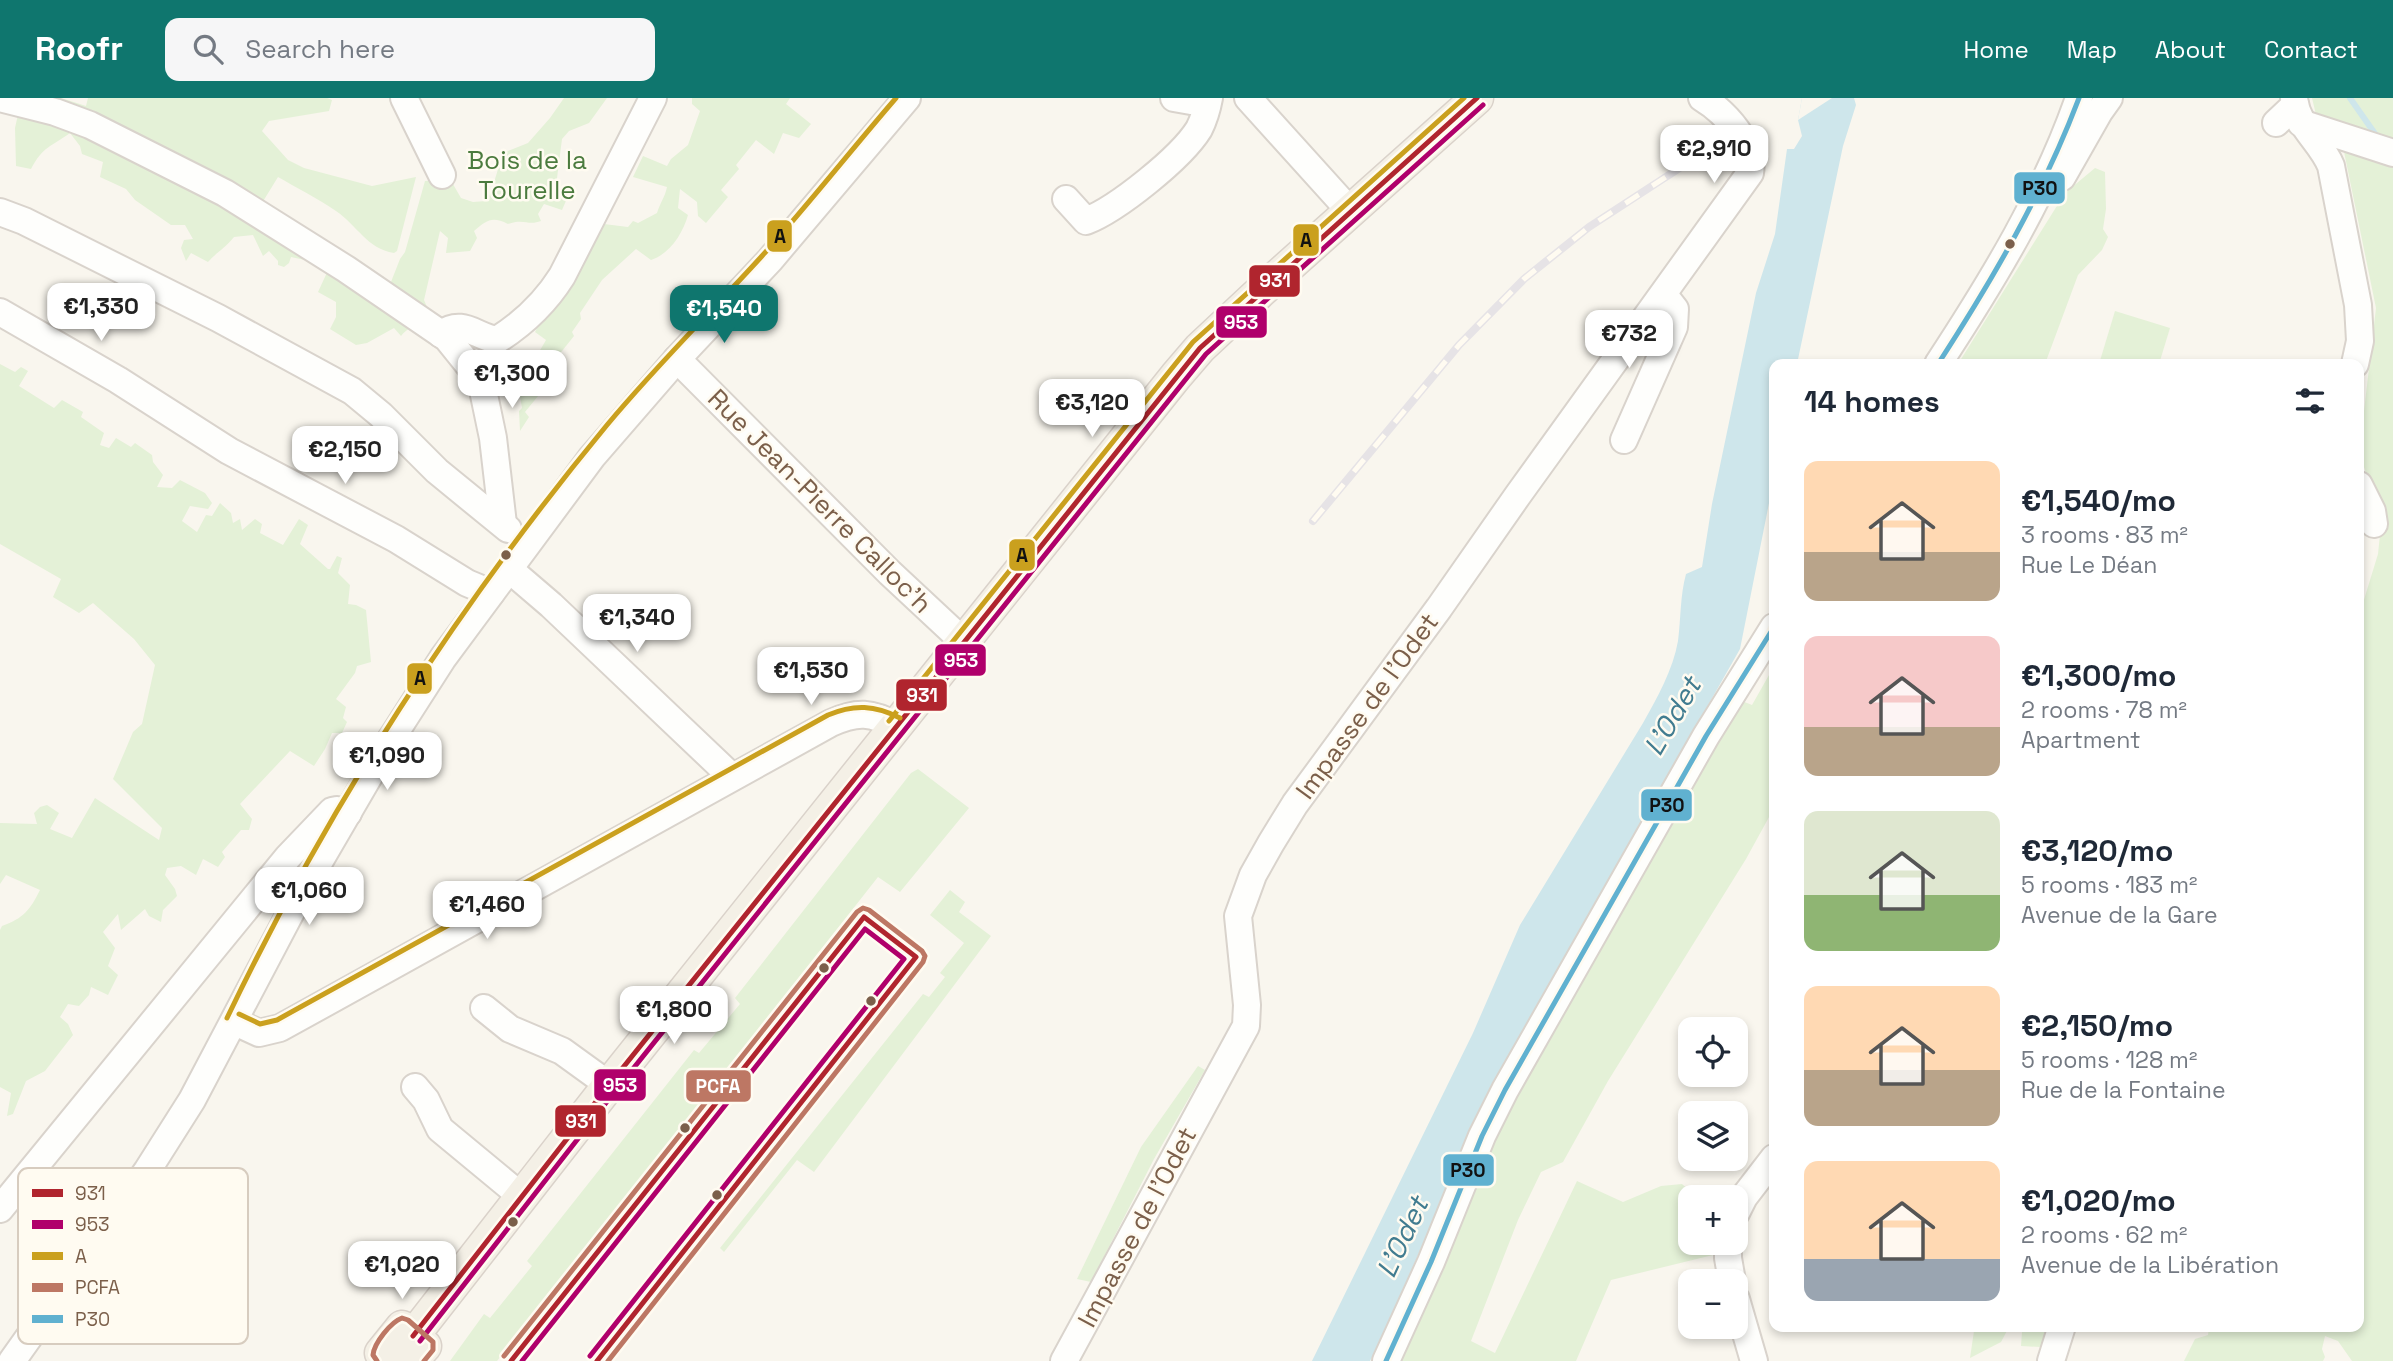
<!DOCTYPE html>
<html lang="en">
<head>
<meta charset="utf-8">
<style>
	:root { --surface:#fff; --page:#f6f6f7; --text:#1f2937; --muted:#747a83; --accent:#0f766e }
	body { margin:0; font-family:"Space Grotesk",sans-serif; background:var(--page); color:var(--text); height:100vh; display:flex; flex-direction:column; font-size:26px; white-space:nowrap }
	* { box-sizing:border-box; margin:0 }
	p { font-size:23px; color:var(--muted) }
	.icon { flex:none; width:38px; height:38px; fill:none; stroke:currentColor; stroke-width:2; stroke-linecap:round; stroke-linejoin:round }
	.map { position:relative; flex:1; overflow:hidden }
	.drawer { position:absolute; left:1769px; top:261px; width:595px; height:973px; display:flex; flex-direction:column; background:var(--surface); border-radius:14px; box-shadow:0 4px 10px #0003 }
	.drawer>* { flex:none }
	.tools { position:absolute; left:1678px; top:919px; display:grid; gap:14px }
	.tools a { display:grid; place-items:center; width:70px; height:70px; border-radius:14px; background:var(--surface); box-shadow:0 4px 10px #0003; font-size:35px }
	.price { position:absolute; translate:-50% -60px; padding:0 16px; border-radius:14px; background:#fff; color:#222; font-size:23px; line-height:46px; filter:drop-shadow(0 2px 4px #0008) }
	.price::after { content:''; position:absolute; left:50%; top:42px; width:21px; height:16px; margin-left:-10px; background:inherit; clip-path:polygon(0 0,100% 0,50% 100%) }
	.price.on { background:var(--accent); color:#fff }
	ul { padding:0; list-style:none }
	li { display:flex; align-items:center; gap:21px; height:175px; padding:0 35px }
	li span { display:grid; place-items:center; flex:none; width:196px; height:140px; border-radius:14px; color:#555 }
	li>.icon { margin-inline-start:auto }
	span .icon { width:84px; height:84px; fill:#fffc; stroke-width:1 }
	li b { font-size:30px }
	h2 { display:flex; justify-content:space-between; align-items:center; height:84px; padding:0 35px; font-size:30px }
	header { display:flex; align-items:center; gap:42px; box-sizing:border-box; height:98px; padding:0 35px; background:var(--accent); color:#fff }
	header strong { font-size:33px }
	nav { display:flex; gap:38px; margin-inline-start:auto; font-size:24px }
	.search { width:490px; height:63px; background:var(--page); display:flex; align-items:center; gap:18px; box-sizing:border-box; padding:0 24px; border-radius:14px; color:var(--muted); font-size:26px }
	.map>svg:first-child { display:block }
</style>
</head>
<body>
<header>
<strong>Roofr</strong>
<div class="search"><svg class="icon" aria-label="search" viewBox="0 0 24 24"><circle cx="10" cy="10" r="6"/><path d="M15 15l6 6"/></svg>Search here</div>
<nav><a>Home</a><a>Map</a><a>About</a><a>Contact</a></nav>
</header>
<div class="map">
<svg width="2393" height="1263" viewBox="0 0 2393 1263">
	<rect width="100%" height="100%" fill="#f9f6ee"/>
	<!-- green -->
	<g fill="#e4f1d7">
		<path d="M10 0H61L86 8 88 0H327L332 2 329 13 269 23 262 33 288 62 304 70 372 88 416 79 397 153 394 155C367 151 357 127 336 113 317 100 297 90 278 79L254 118 314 164 291 159 289 165 284 169 278 167V163L269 153 263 158 253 137 234 139C225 150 216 155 208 164L191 155 186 163 181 150 184 142 193 141 185 127H171L135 102 126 91 100 79 103 64 82 56 80 48 70 35C51 49 43 48 31 71L16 68 15 30 21 3Z"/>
		<path d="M564 0H607L589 25 569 33 562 41 556 88 569 96 562 112 544 106 538 116 541 123C528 128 524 120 508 126 492 118 487 122 474 133L477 140 470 153 446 155 448 140 440 133 424 202 430 216C422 223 406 231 401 238L394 230 367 245 356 247 330 231 336 219V204L318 194 330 168 389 189 400 161 405 154 425 83 450 81 461 100 473 104 486 103 491 94 503 55 528 45 550 20Z"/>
		<path d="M692 0H790L786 6 811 26 799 40 783 35 774 56 756 42 736 67 739 71 721 92 728 99 706 125 698 118 697 104 680 91 678 110 688 117C683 135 670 156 651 162L636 151 602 182 580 215 581 221 572 234 574 238 554 263 561 270 525 314 529 319 520 333 519 313 522 310 519 293H522L538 265 535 261 546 242 535 234 545 215 604 126 628 129 633 123 638 125 657 115C660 105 665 99 667 89L633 79 643 58 667 68 671 61 688 47 700 13 692 6Z"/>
		<polygon points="2312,0 2393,0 2393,1263 2352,1263 2338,1243 2325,1238 2322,1251 2325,1259 2323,1263 2184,1263 2195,1241 2208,1237 2209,1229 2359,1228 2359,518 2378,456 2382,417 2359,356 2376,210 2341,39 2317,21"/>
		<polygon points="2095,70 2105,74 2106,111 2103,131 2108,139 2102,152 2078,177 2045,266 1958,266 2065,95"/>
		<polygon points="2115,213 2170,230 2159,266 2099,266"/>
		<path d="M0 266 15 274 21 269 28 273 19 288 54 310 62 302 83 314 81 319 104 335 100 347 109 350 116 340 131 349 135 345 152 357 153 364 163 377 157 389 172 390 180 382 205 395 212 405 208 411 190 408 182 423 197 434 206 417 212 418 220 405 231 415 233 425 240 421 242 432 255 421 262 426 260 435 283 447 299 421 308 427 300 446 328 471H330L337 458 342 460 338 475 350 487 348 506 356 507 366 512 371 564 357 568 355 575 336 601 346 609 343 620 347 624 342 635H332L325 651 314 668 290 653 240 706 252 721 249 732H241L222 754 225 759 218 769 203 761 196 777 181 768 167 770 165 777 175 791 177 798 163 812 161 824 149 818 145 811 121 832 118 816 103 834 115 850 108 868 118 877 108 897 91 889 89 897 79 908 68 906 60 919 68 926 73 937 45 973 26 983 13 1016 7 1018 11 995 0 989V832L2 828C24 820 30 812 40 792L6 777 0 786V725L37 726 34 715 40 709 47 707 59 715 50 731 72 740 95 700 159 742 162 730 113 681 133 634 142 626 155 567 134 541 93 505 79 515 53 499 61 481 0 446Z"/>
		<polygon points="1774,554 1774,710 1746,761 1608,983 1563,1064 1541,1074 1518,1122 1471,1243 1495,1255 1577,1083 1623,1104 1661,1088 1682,1086 1697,1099 1690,1099 1690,1144 1714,1145 1713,1157 1611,1182 1576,1263 1399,1263 1502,1027 1543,945 1742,603 1752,607 1769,577 1769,559"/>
		<polygon points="918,671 969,710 900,794 878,779 497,1263 450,1263 484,1216 490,1220 532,1168 527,1163 694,952 699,955 740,906 735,900 911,675"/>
		<polygon points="950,792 965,804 959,814 991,838 814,1074 797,1062 724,1154 720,1150 923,896 929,899 945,879 940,875 964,845 930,817"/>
		<polygon points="1198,968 1205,972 1154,1061 1091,1184 1077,1181 1141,1049"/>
		<polygon points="1965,1229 2009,1229 2001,1244 1970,1260 1974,1233"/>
		<polygon points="2028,1229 2053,1229 2041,1249 2021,1248 2022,1234"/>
	</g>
	<!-- water -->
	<path fill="#cee6eb" d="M1802 0H1854L1856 7 1843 48 1797 266H1774V380L1740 551 1487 996 1385 1234 1370 1263H1312L1473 935 1520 827 1643 625C1657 600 1673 572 1678 543 1681 520 1680 498 1686 476L1702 469 1712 406 1756 195 1775 136 1787 51H1794L1802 38 1798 22Z"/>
	<!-- pier -->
	<polygon fill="#f9f6ee" points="1802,0 1832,0 1798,22"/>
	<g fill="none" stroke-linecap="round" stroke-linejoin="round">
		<!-- stream -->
		<polyline stroke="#cee6eb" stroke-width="6" points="2350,0 2378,40"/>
		<!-- minor casing -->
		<g stroke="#d9d3cc" stroke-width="30">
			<g id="minor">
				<polyline points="0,0 55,14 90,27 225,95 346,171 447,240 476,276 483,292 493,340 503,426"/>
				<polyline points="404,0 442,77"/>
				<polyline points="1174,0 1191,3 1202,0"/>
				<polyline points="1248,0 1351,114"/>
				<path d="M2294 0C2297 29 2321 43 2331 68L2358 207 2360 243 2355 266"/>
				<polyline points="2276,25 2295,7"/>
				<polyline points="2301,25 2393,55"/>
				<polyline points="2062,79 2099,14 2109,0"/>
				<path d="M1066 101 1086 123C1117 111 1181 60 1199 31 1204 21 1207 11 1209 0"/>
				<polyline points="0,114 24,123 218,220 352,293 381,317 437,373 508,431"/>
				<polyline points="0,214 118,282 229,353 396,441 467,485 491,495"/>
				<path d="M441 236C463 220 476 239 497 242 524 225 545 205 562 178L653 0"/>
				<polyline points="677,261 890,475 964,544"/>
				<path d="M1938 266C1993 182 2046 95 2079 0"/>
				<polyline points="1624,342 1674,229 1675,211 1664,197"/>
				<polyline points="2359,387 2372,413 2374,426"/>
				<polyline points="509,471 551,507 732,679"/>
				<polyline points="484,910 510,931 562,953 609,987"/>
				<path d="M235 924 259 935 280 930 831 625C857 613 872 614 896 628"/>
				<polyline points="415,989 426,1002 440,1031 521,1098"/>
				<polyline points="0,1111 288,759 332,713 337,712 348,715"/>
				<polyline points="1736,1115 1744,1099 1774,1060"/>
				<polyline points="1728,1144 1728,1160 1732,1183"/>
				<polyline points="1736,1201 1754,1263"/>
				<polyline points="12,1263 147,1073 192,1002 301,795 386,649 443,560 592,359 677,261 770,162 907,0"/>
				<path d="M1064 1263 1246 928 1247 907 1238 818 1253 777 1271 745 1295 706 1439 510 1518 397 1750 75C1755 46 1725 14 1702 0"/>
				<polyline points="1386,1263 1431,1164 1482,1038 1505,992 1706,638 1774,529"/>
				<polyline points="2051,1263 2062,1228"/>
			</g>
		</g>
		<!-- major casing -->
		<g stroke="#dad2ca" stroke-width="35">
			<g id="major">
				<polyline points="413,1238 609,987 1176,278 1200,250 1261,193 1477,0"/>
				<polyline points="390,1263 381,1255 402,1229 425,1248 412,1263"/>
			</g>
		</g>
		<!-- minor -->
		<use href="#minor" stroke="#fefefc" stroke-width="26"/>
		<!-- major -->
		<use href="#major" stroke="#f4f0e6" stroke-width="32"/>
		<!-- rail casing -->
		<g stroke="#e6e3e6" stroke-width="8">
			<polyline id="rail" points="1313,423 1459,247 1524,181 1589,129 1718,45"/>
		</g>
		<!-- rail -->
		<use href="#rail" stroke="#fffbf1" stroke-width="5" stroke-dasharray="16" stroke-linecap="butt"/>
		<!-- bus-1 casing -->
		<g stroke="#fffbf1" stroke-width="10">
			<g id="bus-1">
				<polyline points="413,1238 609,987 1200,250 1477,0"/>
				<polyline points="511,1263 864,819 916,859 597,1263"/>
			</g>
		</g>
		<!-- bus-2 casing -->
		<g stroke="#fffbf1" stroke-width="10">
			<g id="bus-2">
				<polyline points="420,1243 616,992 1206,256 1483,7"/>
				<polyline points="522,1263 865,831 904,861 590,1258"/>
			</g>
		</g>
		<!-- bus-3 casing -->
		<g stroke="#fffbf1" stroke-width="10">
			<g id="bus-3">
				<polyline points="889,623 1193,244 1464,0"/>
				<path d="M239 916 260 926 277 922 828 617C854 606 875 607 900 620"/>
				<path d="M227 920C328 709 458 507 607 327 656 268 711 214 762 158 808 107 851 52 896 0"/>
			</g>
		</g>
		<!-- bus-4 casing -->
		<g stroke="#fffbf1" stroke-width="10">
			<g id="bus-4">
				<polyline points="504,1258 857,814 863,810 869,812 922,853 925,858 923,864 608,1263"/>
				<path d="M377 1263 373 1257C374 1245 391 1224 402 1220L408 1222 433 1244V1252L424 1263"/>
			</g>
		</g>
		<!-- bus-5 casing -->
		<g stroke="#fffbf1" stroke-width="10">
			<g id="bus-5">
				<path d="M1938 266C1993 181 2043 95 2079 0"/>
				<polyline points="1386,1263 1431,1164 1482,1038 1505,992 1706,638 1774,529"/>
			</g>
		</g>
		<!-- bus-1 -->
		<use href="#bus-1" stroke="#b0252e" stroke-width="5"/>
		<!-- bus-2 -->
		<use href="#bus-2" stroke="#b0006b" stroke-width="5"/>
		<!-- bus-3 -->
		<use href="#bus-3" stroke="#caa01e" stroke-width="5"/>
		<!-- bus-4 -->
		<use href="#bus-4" stroke="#bd7764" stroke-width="5"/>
		<!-- bus-5 -->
		<use href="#bus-5" stroke="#60b1d0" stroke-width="5"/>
	</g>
	<!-- markers -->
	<g fill="#7b5f4a" stroke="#fffbf1" stroke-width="2.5">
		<circle cx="2010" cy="146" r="6"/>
		<circle cx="506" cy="457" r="6"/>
		<circle cx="824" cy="870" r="6"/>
		<circle cx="871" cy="903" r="6"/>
		<circle cx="685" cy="1030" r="6"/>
		<circle cx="717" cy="1097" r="6"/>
		<circle cx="513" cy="1124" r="6"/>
	</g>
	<g text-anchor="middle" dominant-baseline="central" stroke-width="5" stroke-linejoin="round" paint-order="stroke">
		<!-- park labels -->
		<g font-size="26" fill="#4b7b3e" stroke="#fffbf1">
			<text x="527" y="62">Bois de la<tspan x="527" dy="30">Tourelle</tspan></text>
		</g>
		<!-- street labels -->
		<g font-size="26" fill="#7b5f4a" stroke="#fffbf1">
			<text transform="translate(820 403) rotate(45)">Rue Jean-Pierre Calloc'h</text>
			<text transform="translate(1367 608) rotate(-54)">Impasse de l'Odet</text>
			<text transform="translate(1137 1129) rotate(-62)">Impasse de l'Odet</text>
		</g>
		<!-- water labels -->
		<g font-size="28" font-style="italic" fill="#417c90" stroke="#fffbf1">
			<text transform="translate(1672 618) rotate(-60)">L'Odet</text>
			<text transform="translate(1402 1139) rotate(-65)">L'Odet</text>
		</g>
	</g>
	<!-- legend -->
	<rect x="18" y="1070" width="230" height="176" rx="10" fill="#fffbf1" stroke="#d7ccbf" stroke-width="2"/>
	<rect x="32" y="1091" width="31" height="8" fill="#b0252e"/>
	<rect x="32" y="1122" width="31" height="9" fill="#b0006b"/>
	<rect x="32" y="1154" width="31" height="8" fill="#caa01e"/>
	<rect x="32" y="1185" width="31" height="9" fill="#bd7764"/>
	<rect x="32" y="1217" width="31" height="8" fill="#60b1d0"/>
	<g font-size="19" fill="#7b5f4a">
		<text x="75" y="1102">931</text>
		<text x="75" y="1133">953</text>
		<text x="75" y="1165">A</text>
		<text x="75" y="1196">PCFA</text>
		<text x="75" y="1228">P30</text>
	</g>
	<g stroke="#fffbf1" stroke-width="2.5">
		<rect x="2013" y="73" width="53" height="34" rx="7" fill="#60b1d0"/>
		<rect x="766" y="121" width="27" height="34" rx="7" fill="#caa01e"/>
		<rect x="1292" y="125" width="28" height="34" rx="7" fill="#caa01e"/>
		<rect x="1248" y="166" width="53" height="34" rx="7" fill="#b0252e"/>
		<rect x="1215" y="207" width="53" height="34" rx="7" fill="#b0006b"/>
		<rect x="1008" y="440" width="28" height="34" rx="7" fill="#caa01e"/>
		<rect x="934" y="545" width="53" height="34" rx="7" fill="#b0006b"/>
		<rect x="406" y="564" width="27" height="33" rx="7" fill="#caa01e"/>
		<rect x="895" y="580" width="53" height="34" rx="7" fill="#b0252e"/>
		<rect x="1640" y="690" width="53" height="34" rx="7" fill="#60b1d0"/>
		<rect x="593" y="970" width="54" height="34" rx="7" fill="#b0006b"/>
		<rect x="685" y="971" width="67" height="34" rx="7" fill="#bd7764"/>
		<rect x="554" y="1006" width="53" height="34" rx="7" fill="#b0252e"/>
		<rect x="1442" y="1055" width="53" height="34" rx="7" fill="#60b1d0"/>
	</g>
	<g font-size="19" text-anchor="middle" font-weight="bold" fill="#fff">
		<text x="1275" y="189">931</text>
		<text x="1241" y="231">953</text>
		<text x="961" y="569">953</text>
		<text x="922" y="604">931</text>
		<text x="620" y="994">953</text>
		<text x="718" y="995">PCFA</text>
		<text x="581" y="1030">931</text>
	</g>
	<g font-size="19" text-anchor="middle" font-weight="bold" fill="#111">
		<text x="2040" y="97">P30</text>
		<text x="780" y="145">A</text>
		<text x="1306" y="149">A</text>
		<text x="1022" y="464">A</text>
		<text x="420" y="587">A</text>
		<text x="1667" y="714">P30</text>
		<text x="1468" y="1079">P30</text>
	</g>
</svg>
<div class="tools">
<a><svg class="icon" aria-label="locate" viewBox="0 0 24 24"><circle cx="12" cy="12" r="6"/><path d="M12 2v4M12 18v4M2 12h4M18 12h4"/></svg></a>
<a><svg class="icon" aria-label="layers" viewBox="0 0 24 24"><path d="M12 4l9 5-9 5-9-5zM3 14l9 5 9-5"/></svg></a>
<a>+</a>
<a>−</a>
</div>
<b class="price" style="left:1714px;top:87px">€2,910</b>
<b class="price" style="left:101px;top:245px">€1,330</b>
<b class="price on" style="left:724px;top:247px">€1,540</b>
<b class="price" style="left:1629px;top:272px">€732</b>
<b class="price" style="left:512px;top:312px">€1,300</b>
<b class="price" style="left:1092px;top:341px">€3,120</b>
<b class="price" style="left:345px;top:388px">€2,150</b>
<b class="price" style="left:637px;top:556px">€1,340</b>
<b class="price" style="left:811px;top:609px">€1,530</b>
<b class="price" style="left:387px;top:694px">€1,090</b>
<b class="price" style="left:309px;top:829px">€1,060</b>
<b class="price" style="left:487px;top:843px">€1,460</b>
<b class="price" style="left:674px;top:948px">€1,800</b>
<b class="price" style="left:402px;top:1203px">€1,020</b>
<section class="drawer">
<h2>14 homes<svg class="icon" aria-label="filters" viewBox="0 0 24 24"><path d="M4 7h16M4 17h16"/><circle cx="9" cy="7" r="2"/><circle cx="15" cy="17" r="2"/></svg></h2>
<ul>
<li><span style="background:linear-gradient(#ffd9b3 65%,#b9a48a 0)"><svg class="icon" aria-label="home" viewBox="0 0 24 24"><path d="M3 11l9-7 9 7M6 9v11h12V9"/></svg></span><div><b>€1,540/mo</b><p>3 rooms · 83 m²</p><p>Rue Le Déan</p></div></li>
<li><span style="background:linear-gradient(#f6c9c9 65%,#b9a48a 0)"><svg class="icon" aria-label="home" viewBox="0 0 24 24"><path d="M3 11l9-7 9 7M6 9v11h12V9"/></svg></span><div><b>€1,300/mo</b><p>2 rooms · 78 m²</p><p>Apartment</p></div></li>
<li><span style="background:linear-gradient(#dfe7d0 60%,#8fb573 0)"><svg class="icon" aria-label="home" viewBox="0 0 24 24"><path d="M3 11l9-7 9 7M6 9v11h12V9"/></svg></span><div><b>€3,120/mo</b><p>5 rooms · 183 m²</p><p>Avenue de la Gare</p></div></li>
<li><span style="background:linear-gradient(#ffd9b3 60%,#b9a48a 0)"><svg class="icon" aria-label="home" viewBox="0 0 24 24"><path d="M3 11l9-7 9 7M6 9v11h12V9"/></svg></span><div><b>€2,150/mo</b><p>5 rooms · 128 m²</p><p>Rue de la Fontaine</p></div></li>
<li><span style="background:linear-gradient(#ffd9b3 70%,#9aa5b1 0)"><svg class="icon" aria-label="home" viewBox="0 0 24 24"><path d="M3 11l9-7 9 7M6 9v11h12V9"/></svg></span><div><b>€1,020/mo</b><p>2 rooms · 62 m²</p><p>Avenue de la Libération</p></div></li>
</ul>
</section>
</div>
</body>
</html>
